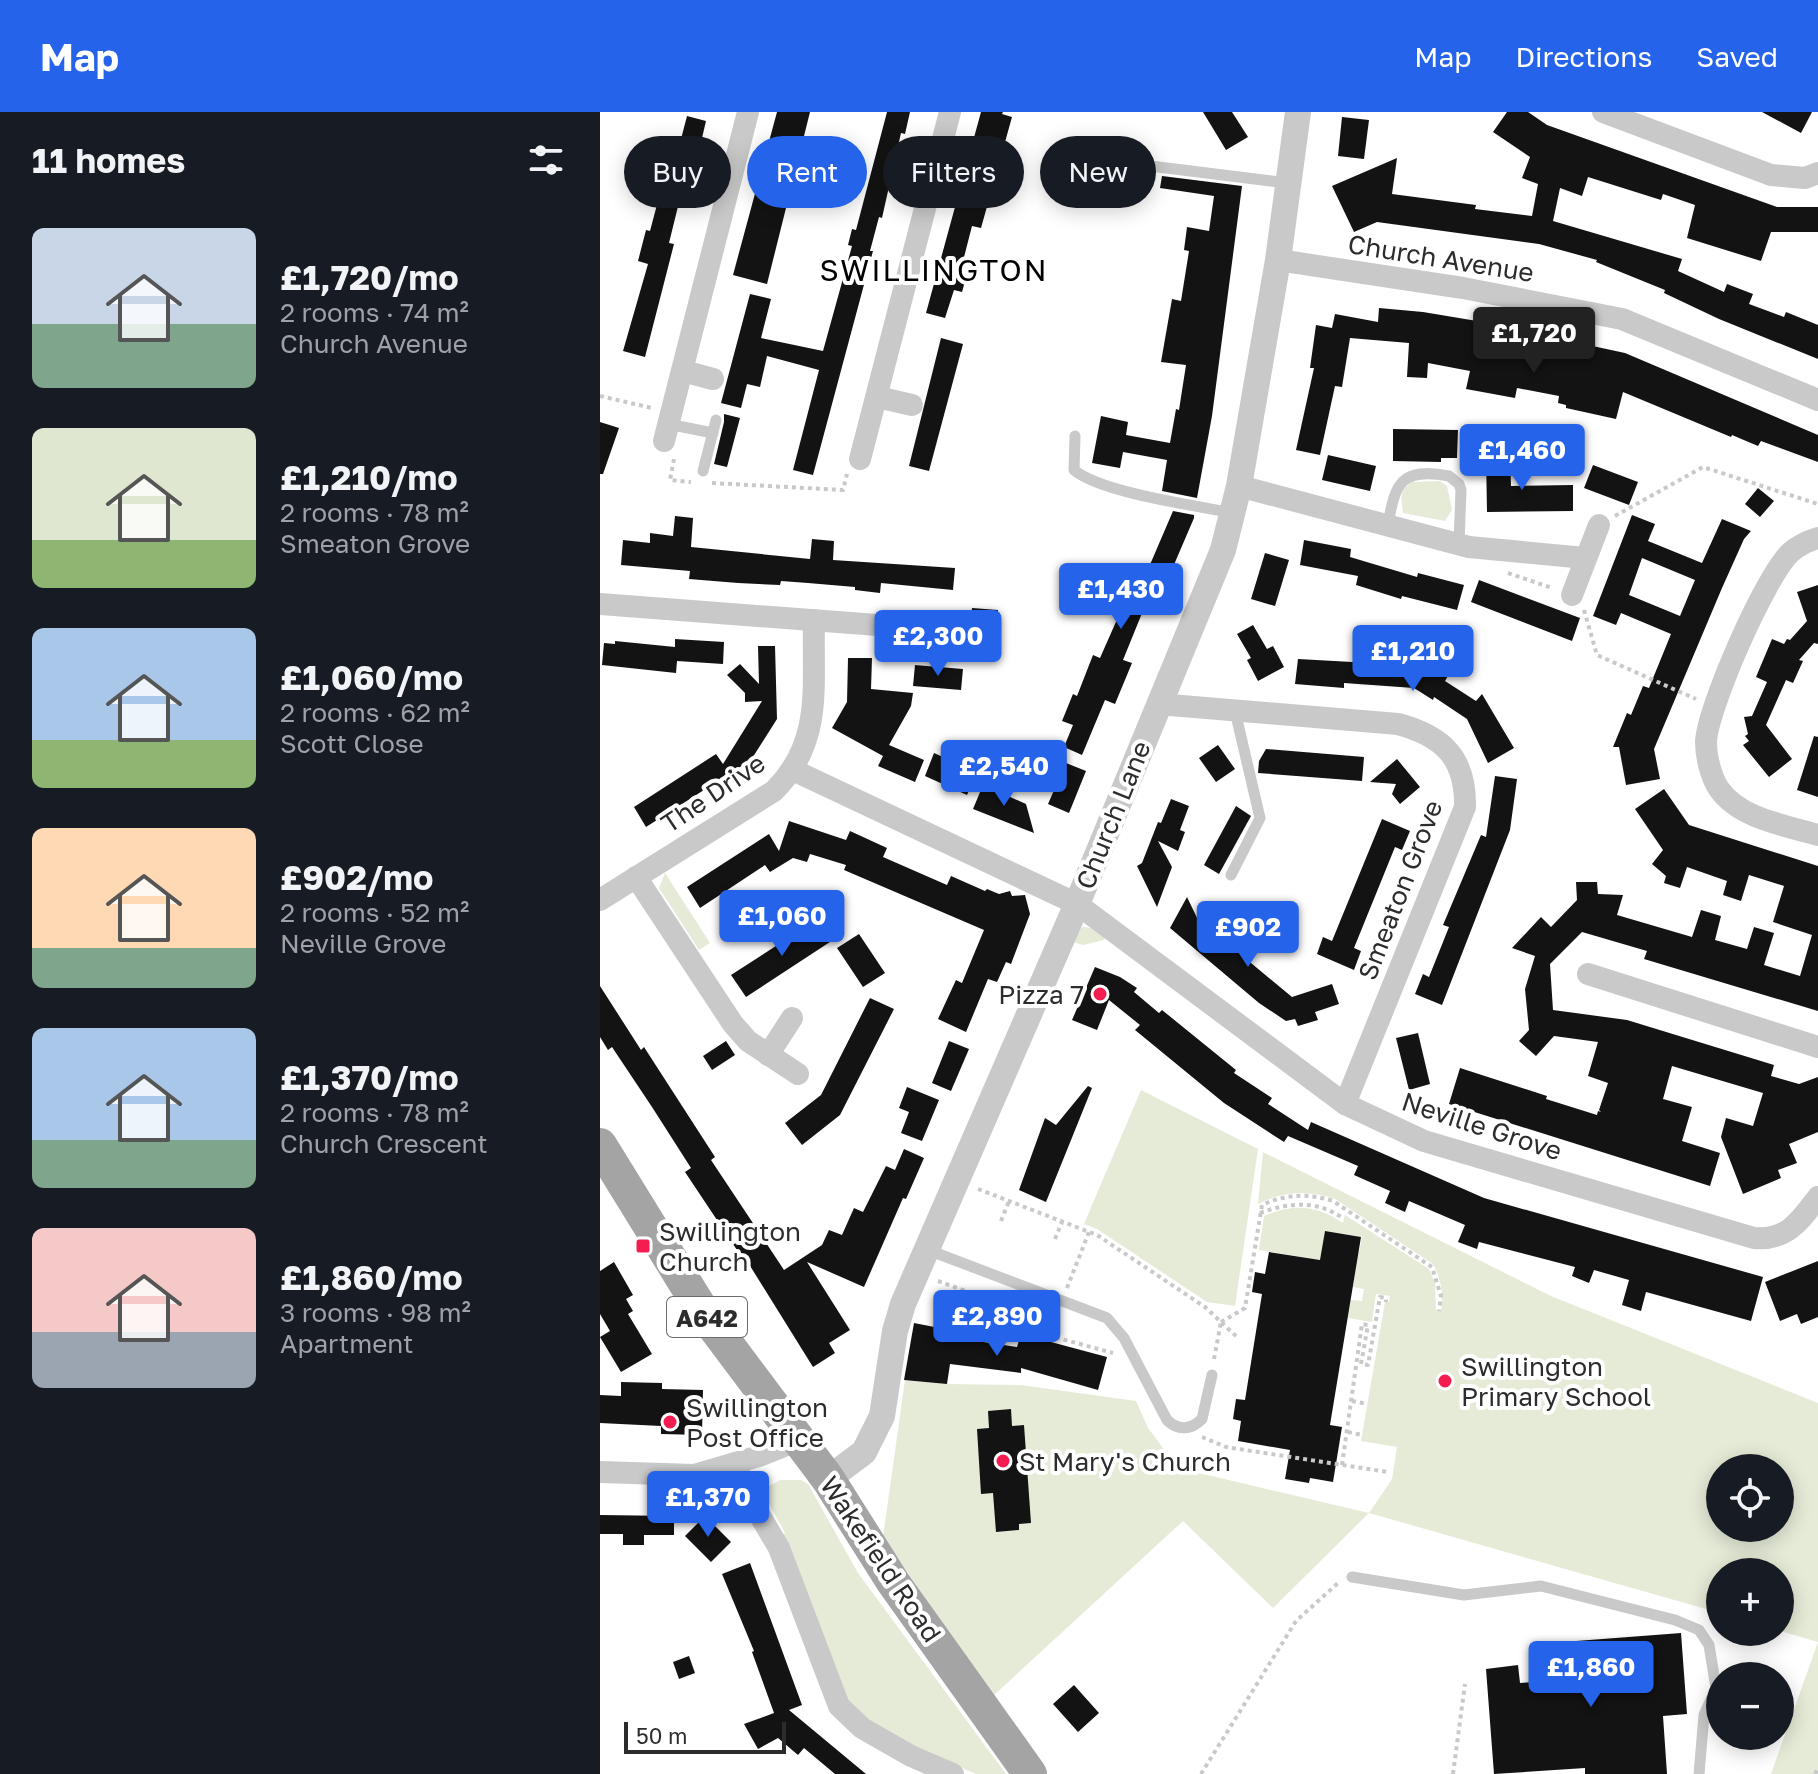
<!DOCTYPE html>
<html lang="en">
<head>
<meta charset="utf-8">
<style>
	:root { --surface:#171b24; --page:#242831; --text:#f1f3f6; --muted:#9ea1a6; --accent:#2563eb }
	body { margin:0; font-family:"Golos Text",sans-serif; background:var(--page); color:var(--text); height:100vh; display:flex; flex-direction:column; font-size:30px; white-space:nowrap }
	* { box-sizing:border-box; margin:0 }
	p { font-size:26px; color:var(--muted) }
	.icon { flex:none; width:44px; height:44px; fill:none; stroke:currentColor; stroke-width:2; stroke-linecap:round; stroke-linejoin:round }
	.map { position:relative; flex:1; overflow:hidden }
	.sheet { display:flex; flex-direction:column; background:var(--surface); width:600px }
	.sheet>* { flex:none }
	.guide { position:absolute; left:24px; top:24px; width:760px; height:72px; display:flex; gap:16px }
	.controls { position:absolute; left:1106px; top:1342px; display:grid; gap:16px }
	.controls a { display:grid; place-items:center; width:88px; height:88px; border-radius:50%; background:var(--surface); box-shadow:0 4px 20px #0003; font-size:40px }
	.scale { position:absolute; left:24px; bottom:20px; width:162px; box-sizing:border-box; padding-left:8px; border:4px solid #2c2c2c; border-top:0; font-size:22px; line-height:28px; white-space:nowrap; color:#2c2c2c; -webkit-text-stroke:6px #fff; paint-order:stroke }
	.price { position:absolute; translate:-50% -68px; padding:0 18px; border-radius:8px; background:var(--accent); color:#fff; font-size:26px; line-height:52px; filter:drop-shadow(0 2px 4px #0008) }
	.price::after { content:''; position:absolute; left:50%; top:48px; width:24px; height:18px; margin-left:-12px; background:inherit; clip-path:polygon(0 0,100% 0,50% 100%) }
	.price.on { background:#222; color:#fff }
	ul { padding:0; list-style:none }
	li { display:flex; align-items:center; gap:24px; height:200px; padding:0 32px }
	li span { display:grid; place-items:center; flex:none; width:224px; height:160px; border-radius:12px; color:#555 }
	li>.icon { margin-inline-start:auto }
	span .icon { width:96px; height:96px; fill:#fffc; stroke-width:1 }
	li b { font-size:34px }
	h2 { display:flex; justify-content:space-between; align-items:center; height:96px; padding:0 32px; font-size:34px }
	.pill { padding:0 28px; border-radius:36px; background:var(--surface); box-shadow:0 4px 20px #0003; font-size:28px; line-height:72px }
	.pill.on { background:var(--accent); color:#fff }
	header { display:flex; align-items:center; gap:48px; box-sizing:border-box; height:112px; padding:0 40px; background:var(--accent); color:#fff }
	header strong { font-size:38px }
	nav { display:flex; gap:44px; margin-inline-start:auto; font-size:28px }
	main { display:flex; flex:1; min-height:0 }
	.map>svg:first-child { display:block }
</style>
</head>
<body>
<header>
<strong>Map</strong>
<nav><a>Map</a><a>Directions</a><a>Saved</a></nav>
</header>
<main>
<section class="sheet">
<h2>11 homes<svg class="icon" aria-label="filters" viewBox="0 0 24 24"><path d="M4 7h16M4 17h16"/><circle cx="9" cy="7" r="2"/><circle cx="15" cy="17" r="2"/></svg></h2>
<ul>
<li><span style="background:linear-gradient(#c9d6e8 60%,#7fa58c 0)"><svg class="icon" aria-label="home" viewBox="0 0 24 24"><path d="M3 11l9-7 9 7M6 9v11h12V9"/></svg></span><div><b>£1,720/mo</b><p>2 rooms · 74 m²</p><p>Church Avenue</p></div></li>
<li><span style="background:linear-gradient(#dfe7d0 70%,#8fb573 0)"><svg class="icon" aria-label="home" viewBox="0 0 24 24"><path d="M3 11l9-7 9 7M6 9v11h12V9"/></svg></span><div><b>£1,210/mo</b><p>2 rooms · 78 m²</p><p>Smeaton Grove</p></div></li>
<li><span style="background:linear-gradient(#a9c7e8 70%,#8fb573 0)"><svg class="icon" aria-label="home" viewBox="0 0 24 24"><path d="M3 11l9-7 9 7M6 9v11h12V9"/></svg></span><div><b>£1,060/mo</b><p>2 rooms · 62 m²</p><p>Scott Close</p></div></li>
<li><span style="background:linear-gradient(#ffd9b3 75%,#7fa58c 0)"><svg class="icon" aria-label="home" viewBox="0 0 24 24"><path d="M3 11l9-7 9 7M6 9v11h12V9"/></svg></span><div><b>£902/mo</b><p>2 rooms · 52 m²</p><p>Neville Grove</p></div></li>
<li><span style="background:linear-gradient(#a9c7e8 70%,#7fa58c 0)"><svg class="icon" aria-label="home" viewBox="0 0 24 24"><path d="M3 11l9-7 9 7M6 9v11h12V9"/></svg></span><div><b>£1,370/mo</b><p>2 rooms · 78 m²</p><p>Church Crescent</p></div></li>
<li><span style="background:linear-gradient(#f6c9c9 65%,#9aa5b1 0)"><svg class="icon" aria-label="home" viewBox="0 0 24 24"><path d="M3 11l9-7 9 7M6 9v11h12V9"/></svg></span><div><b>£1,860/mo</b><p>3 rooms · 98 m²</p><p>Apartment</p></div></li>
</ul>
</section>
<div class="map">
<svg width="1218" height="1662" viewBox="0 0 1218 1662">
	<rect width="100%" height="100%" fill="#fff"/>
	<!-- green -->
	<g fill="#e5ebd7" fill-rule="evenodd">
		<path d="M812 370 840 369 847 374 852 398 845 409 803 401C801 387 799 378 812 370Z"/>
		<polygon points="65,761 110,831 99,838 59,776"/>
		<polygon points="483,815 494,816 506,824 504,828 483,833 473,830 478,817"/>
		<polygon points="541,978 658,1037 635,1194 607,1190 497,1117 484,1112"/>
		<path d="M663 1040 951 1184 1218 1291V1662H1171L1218 1530 1180 1519V1460H1120V1501L769 1401 673 1496 583 1409 393 1584 283 1425 305 1268 347 1272 421 1273 536 1289 548 1316 570 1345 599 1361 769 1401 792 1367 797 1335 761 1329 785 1190H789L790 1184 776 1182 772 1210 748 1206 751 1188 762 1189 764 1177 753 1175 756 1154 659 1138 664 1104C694 1091 717 1093 743 1111L745 1103 829 1157 835 1170 836 1198 841 1199C844 1181 841 1168 833 1152L735 1087C707 1078 684 1079 658 1092ZM725 1119 762 1125 759 1140 723 1134ZM1120 1356H1180V1416H1120Z"/>
		<polygon points="180,1368 201,1368 208,1372 258,1461 406,1662 376,1662 307,1632 278,1617 246,1588 181,1424 185,1421 165,1384 166,1376"/>
	</g>
	<!-- building -->
	<g fill="#131313" fill-rule="evenodd">
		<polygon points="177,0 210,0 167,172 133,163"/>
		<polygon points="287,0 310,0 305,22 301,21 282,106 279,105 270,139 273,139 213,363 193,358 219,258 167,244 160,275 147,272 141,296 121,291 150,182 171,187 161,226 223,239 252,134 248,133 252,117 256,118"/>
		<polygon points="381,0 403,0 402,2 412,5 381,116 372,114 361,157 368,159 362,180 354,178 345,206 326,201"/>
		<polygon points="603,0 632,0 648,25 626,38"/>
		<polygon points="907,0 928,0 947,13 1177,95 1218,95 1218,120 1171,120 1161,149 1087,126 1095,93 1063,82 1061,88 988,65 982,84 960,76 953,109 1082,147 1078,159 1124,180 1127,172 1153,182 1149,192 1184,205 1186,200 1218,213 1218,247 1119,207 1064,181 1065,178 996,150 997,148 939,132 777,110 754,120 732,74 797,46 792,82 876,93 875,97 932,104 938,72 922,66 930,45 893,20"/>
		<polygon points="1162,0 1212,0 1201,21"/>
		<polygon points="87,4 106,9 94,60 74,54"/>
		<polygon points="742,5 769,8 764,47 738,44"/>
		<polygon points="562,64 642,74 612,304 597,386 562,379 567,348 523,340 520,356 492,351 501,304 528,310 526,323 570,331 576,297 579,298 586,253 561,250 565,227 572,187 581,189 589,139 584,138 587,115 609,119 614,84 560,76"/>
		<polygon points="63,70 83,74 69,131 74,132 45,245 23,239 48,152 38,149 46,118 50,119"/>
		<polygon points="779,196 823,200 877,209 1025,241 1218,323 1218,350 1161,329 1158,334 1132,323 1131,325 1023,280 1016,307 966,296 966,293 958,291 959,284 917,276 915,286 866,277 870,259 828,251 827,266 807,265 809,231 750,226 742,275 735,274 720,343 696,338 714,256 710,256 716,213 732,216 735,202 778,210"/>
		<polygon points="341,226 363,232 329,359 309,354"/>
		<polygon points="124,302 140,306 127,355 114,352 124,310"/>
		<polygon points="0,310 19,316 3,362 0,362"/>
		<polygon points="793,317 858,318 857,346 841,346 841,350 793,349"/>
		<polygon points="728,343 776,354 770,379 722,368"/>
		<polygon points="886,343 910,343 911,374 973,373 973,399 887,400"/>
		<polygon points="993,353 1038,370 1029,393 984,376"/>
		<polygon points="1158,376 1174,389 1160,405 1145,392"/>
		<polygon points="573,399 594,403 594,406 561,483 551,479 523,548 532,551 515,592 505,588 482,643 464,635 473,613 462,609 473,582 477,584 493,543 500,546 519,503 510,500 515,488 492,478 502,452 543,469"/>
		<path d="M1032 403 1055 412 1048 429 1102 451 1122 407 1151 419 1144 427 1122 476 1054 637 1060 667 1026 673 1019 635H1013L1027 601 1031 603 1043 574 1049 576 1071 522 1021 501 1016 513 993 504ZM1042 446 1095 468 1080 504 1029 483Z"/>
		<polygon points="75,404 93,406 91,435 210,447 212,427 234,429 233,448 355,456 353,478 281,471 280,481 255,478 255,475 208,471 181,469 180,473 138,471 89,467 90,459 21,453 23,428 50,431 50,421 73,424"/>
		<polygon points="704,428 751,437 750,445 817,465 818,461 864,473 857,498 802,484 801,487 756,473 758,464 700,453"/>
		<polygon points="665,441 689,448 675,494 651,487"/>
		<polygon points="879,468 980,506 972,529 871,490"/>
		<polygon points="1218,473 1218,532 1214,531 1199,548 1203,549 1193,571 1186,568 1166,613 1192,647 1169,665 1143,633 1149,629 1145,624 1148,622 1144,605 1152,604 1167,570 1156,565 1172,527 1184,532 1187,527 1190,528 1207,509 1197,480"/>
		<polygon points="372,496 398,498 394,545 368,542"/>
		<polygon points="653,513 667,537 673,534 684,555 658,569 647,548 651,546 637,522"/>
		<polygon points="75,527 124,530 123,552 77,549 76,561 2,553 4,531 15,532 15,529 75,535"/>
		<polygon points="158,534 175,534 177,607 151,648 46,715 34,695 116,642 123,652 162,589 145,590 145,581 127,563 140,552 159,572"/>
		<polygon points="248,546 272,546 271,577 313,581 311,594 289,633 324,648 315,670 278,654 283,644 232,616 247,590"/>
		<polygon points="698,547 824,554 827,548 849,562 845,569 876,589 882,582 914,636 888,651 867,607 834,585 833,588 814,576 744,571 744,576 695,572"/>
		<polygon points="315,553 363,557 361,578 313,574"/>
		<polygon points="1214,624 1218,625 1218,685 1197,678"/>
		<polygon points="618,633 635,657 616,670 599,646"/>
		<polygon points="666,637 764,645 762,669 658,661 659,649"/>
		<polygon points="334,641 377,660 367,683 325,664"/>
		<polygon points="797,647 820,675 800,692 792,682 796,672 770,670"/>
		<polygon points="466,651 486,659 469,701 448,692"/>
		<polygon points="895,664 917,667 910,718 842,893 815,882 823,862 829,865 849,815 843,813 881,723 886,725"/>
		<polygon points="383,673 426,692 434,721 373,697"/>
		<polygon points="1064,677 1089,713 1218,754 1218,899 1044,847 1047,839 982,820 950,852 953,898 1027,908 1174,953 1171,964 1199,972 1218,965 1218,1020 1189,1032 1197,1051 1178,1058 1181,1066 1143,1082 1121,1025 1126,1006 1153,1014 1163,981 1072,954 1063,987 1092,995 1082,1029 1120,1041 1110,1074 849,992 860,956 947,984 946,987 997,1003 998,999 1001,1000 999,998 1008,971 988,964 998,930 954,924 936,944 919,929 929,918 925,877 935,844 912,836 941,805 951,815 977,788 976,770 997,770 998,782 1023,783 1017,803 1092,825 1101,798 1121,804 1115,828 1147,837 1154,815 1174,821 1164,853 1200,864 1212,823 1173,810 1184,774 1149,763 1141,789 1123,783 1127,769 1087,755 1080,776 1064,771 1066,764 1052,752 1063,738 1035,697"/>
		<polygon points="571,687 589,694 580,718 585,720 578,739 558,729 572,755 557,795 537,754 542,751 558,710 561,711"/>
		<polygon points="636,694 651,704 619,762 604,753"/>
		<polygon points="782,707 810,719 802,738 795,735 754,836 761,839 754,858 717,842 723,825 732,829"/>
		<polygon points="189,709 246,728 250,719 287,736 283,745 347,773 351,764 385,779 387,777 399,782 410,779 412,784 425,783 430,802 411,852 406,850 397,870 388,867 366,920 338,907 356,868 362,871 384,818 244,758 246,753 210,742 207,750 193,746 170,760 165,753 100,796 87,775 169,722 179,739"/>
		<polygon points="587,785 600,812 608,803 651,839 645,846 692,885 732,872 739,892 715,900 718,908 698,914 695,907 686,909 659,891 570,816"/>
		<polygon points="219,806 233,828 146,885 131,863"/>
		<polygon points="259,822 285,861 263,875 237,836"/>
		<polygon points="495,855 520,865 537,876 534,880 559,901 562,898 636,958 634,961 672,986 668,992 708,1018 711,1010 884,1086 1163,1165 1151,1209 1046,1180 1041,1199 1022,1193 1029,1168 994,1158 989,1171 972,1164 975,1155 879,1130 877,1137 858,1130 865,1113 809,1089 805,1100 785,1091 790,1079 754,1063 758,1054 688,1024 684,1030 624,991 535,918 540,913 509,888 497,918 472,908"/>
		<polygon points="0,874 41,938 44,935 115,1045 111,1048 184,1158 222,1133 229,1118 242,1123 254,1096 263,1100 286,1054 295,1058 304,1037 324,1046 306,1087 303,1086 264,1175 207,1150 250,1218 229,1231 235,1241 213,1255 147,1149 145,1150 85,1060 91,1056 52,995 12,935 8,938 0,925"/>
		<polygon points="270,886 294,897 240,1003 202,1033 185,1011 221,983"/>
		<polygon points="818,921 830,972 809,978 796,926"/>
		<polygon points="126,929 135,943 112,958 103,944"/>
		<polygon points="349,929 369,937 351,979 332,971"/>
		<polygon points="488,974 492,976 446,1090 419,1078 445,1006 456,1013"/>
		<polygon points="307,975 339,988 322,1029 301,1021 309,1000 299,996"/>
		<polygon points="725,1119 761,1125 730,1313 742,1315 733,1370 710,1366 709,1371 685,1367 690,1338 638,1329 641,1309 633,1307 636,1287 645,1288 662,1182 652,1180 655,1160 665,1162 669,1140 720,1148"/>
		<polygon points="1218,1149 1218,1205 1201,1212 1197,1202 1180,1209 1165,1170"/>
		<polygon points="14,1150 33,1183 26,1187 33,1199 28,1202 52,1242 21,1260 0,1225 10,1219 0,1202 0,1159"/>
		<polygon points="314,1211 370,1222 370,1228 417,1235 421,1222 507,1245 498,1278 421,1256 421,1261 350,1252 347,1272 304,1268"/>
		<polygon points="21,1270 62,1271 62,1277 103,1278 102,1323 61,1322 61,1314 0,1311 0,1283 21,1284"/>
		<polygon points="411,1297 412,1314 424,1313 431,1411 419,1412 419,1418 396,1420 393,1381 381,1382 377,1317 389,1316 388,1299"/>
		<polygon points="0,1403 74,1404 74,1423 44,1423 44,1433 23,1433 23,1422 0,1422"/>
		<polygon points="105,1404 131,1430 111,1450 85,1424"/>
		<polygon points="150,1451 202,1593 189,1598 266,1662 235,1662 204,1636 198,1643 178,1626 158,1637 144,1612 174,1601 152,1540 154,1539 122,1462"/>
		<polygon points="1081,1521 1087,1602 1063,1604 1067,1662 985,1662 985,1656 894,1662 886,1557 918,1553 920,1571 966,1567 963,1530"/>
		<polygon points="89,1544 95,1561 79,1567 73,1550"/>
		<polygon points="474,1573 499,1601 478,1620 453,1592"/>
	</g>
	<g fill="none" stroke-linecap="round" stroke-linejoin="round">
		<!-- path -->
		<g stroke="#c9c9c9" stroke-width="4" stroke-dasharray="4 4" stroke-linecap="butt">
			<polyline points="0,284 52,296"/>
			<polyline points="74,347 70,368 91,370"/>
			<polyline points="112,371 243,378 247,362"/>
			<polyline points="1015,404 1103,355 1218,392"/>
			<polyline points="908,461 952,476"/>
			<polyline points="984,498 997,543 1096,587"/>
			<polyline points="378,1077 497,1123 605,1195 637,1225"/>
			<path d="M660 1101C690 1090 718 1088 744 1107"/>
			<polyline points="401,1109 409,1089"/>
			<polyline points="455,1127 462,1110"/>
			<polyline points="338,1169 453,1211 458,1226 513,1241"/>
			<polyline points="467,1176 489,1120"/>
			<path d="M621 1210 645 1196 662 1093C686 1082 708 1081 733 1089L832 1155 841 1184 839 1199"/>
			<polyline points="614,1247 621,1210"/>
			<polyline points="752,1289 767,1292"/>
			<polyline points="748,1320 762,1323"/>
			<polyline points="602,1325 626,1335 788,1360"/>
			<polyline points="742,1353 762,1212 768,1213 761,1252 768,1253 780,1185 786,1186 786,1190"/>
			<polyline points="601,1662 696,1509 738,1471"/>
			<polyline points="853,1662 865,1572"/>
			<polyline points="1215,1662 1218,1656"/>
		</g>
		<!-- service -->
		<g stroke="#c9c9c9" stroke-width="11">
			<polyline points="462,43 687,71"/>
			<polyline points="68,312 113,321"/>
			<path d="M475 324 474 358C502 381 594 393 633 401"/>
			<polyline points="103,359 116,308"/>
			<path d="M788 413C795 371 801 355 849 364L859 372 861 378 859 432"/>
			<polyline points="631,763 660,706 635,599"/>
			<path d="M328 1138 507 1206 524 1226 567 1308C578 1319 591 1318 602 1307L612 1263"/>
			<polyline points="752,1465 864,1483 941,1474 1075,1508 1099,1518 1109,1533 1116,1576 1104,1603 1099,1662"/>
		</g>
		<!-- minor -->
		<g stroke="#c9c9c9" stroke-width="22">
			<polyline points="1003,0 1171,63 1205,66 1218,61"/>
			<polyline points="678,148 863,176 1022,207 1218,288"/>
			<polyline points="83,259 113,267"/>
			<polyline points="277,285 312,293"/>
			<polyline points="64,329 148,0"/>
			<polyline points="260,347 350,0"/>
			<polyline points="639,374 869,435 985,446"/>
			<path d="M1218 426C1208 429 1199 433 1191 440 1166 462 1107 597 1106 630 1106 645 1111 665 1119 677 1140 707 1185 713 1218 723"/>
			<polyline points="972,483 999,413"/>
			<polyline points="0,492 330,517"/>
			<path d="M558 592 798 612C843 624 866 646 865 695L745 992"/>
			<path d="M193 658 477 792 745 992 824 1029 1154 1126C1187 1129 1200 1109 1218 1085"/>
			<polyline points="36,765 133,912 148,929 198,962"/>
			<path d="M0 788 174 679C224 629 212 574 214 508"/>
			<polyline points="988,862 1218,935"/>
			<polyline points="168,943 192,906"/>
			<polyline points="136,1351 143,1375 179,1436 239,1594 262,1616 311,1644 353,1662"/>
			<polyline points="0,1360 94,1363 159,1344 199,1328"/>
		</g>
		<!-- tertiary -->
		<polyline stroke="#c9c9c9" stroke-width="26" points="228,1367 264,1340 282,1304 295,1219 303,1192 477,792 623,438 639,374 678,148 698,0"/>
		<!-- primary -->
		<polyline stroke="#a4a4a4" stroke-width="34" points="0,1033 103,1200 228,1367 293,1470 430,1662"/>
	</g>
	<!-- markers -->
	<g fill="#f31d4f" stroke="#fff" stroke-width="3">
		<circle cx="500" cy="882" r="8"/>
		<rect x="35" y="1126" width="16" height="16" rx="4"/>
		<circle cx="845" cy="1269" r="8"/>
		<circle cx="70" cy="1310" r="8"/>
		<circle cx="403" cy="1349" r="8"/>
	</g>
	<g text-anchor="middle" dominant-baseline="central" stroke-width="8" stroke-linejoin="round" paint-order="stroke">
		<!-- shield labels -->
		<rect fill="#fff" stroke="#6b6b6b" stroke-width="2" x="67" y="1185" width="80" height="40" rx="6"/>
		<g font-size="24" font-weight="bold" fill="#2c2c2c">
			<text x="107" y="1205">A642</text>
		</g>
		<!-- street labels -->
		<g font-size="26" fill="#2c2c2c" stroke="#fff">
			<text transform="translate(841 146) rotate(9)">Church Avenue</text>
			<text transform="translate(113 681) rotate(-34)">The Drive</text>
			<text transform="translate(513 703) rotate(-68)">Church Lane</text>
			<text transform="translate(800 778) rotate(-69)">Smeaton Grove</text>
			<text transform="translate(882 1014) rotate(18)">Neville Grove</text>
			<text transform="translate(281 1447) rotate(56)">Wakefield Road</text>
		</g>
		<!-- poi labels -->
		<g font-size="26" fill="#2c2c2c" stroke="#fff" text-anchor="start">
			<text x="484" y="882" text-anchor="end">Pizza 7</text>
			<text x="59" y="1119">Swillington<tspan x="59" dy="30">Church</tspan></text>
			<text x="861" y="1254">Swillington<tspan x="861" dy="30">Primary School</tspan></text>
			<text x="86" y="1295">Swillington<tspan x="86" dy="30">Post Office</tspan></text>
			<text x="419" y="1349">St Mary's Church</text>
		</g>
		<!-- quarter labels -->
		<g font-size="30" letter-spacing="2" fill="#000" stroke="#fff">
			<text x="334" y="158">SWILLINGTON</text>
		</g>
	</g>
</svg>
<div class="controls">
<a><svg class="icon" aria-label="locate" viewBox="0 0 24 24"><circle cx="12" cy="12" r="6"/><path d="M12 2v4M12 18v4M2 12h4M18 12h4"/></svg></a>
<a>+</a>
<a>−</a>
</div>
<div class="scale">50 m</div>
<b class="price on" style="left:934px;top:263px">£1,720</b>
<b class="price" style="left:922px;top:380px">£1,460</b>
<b class="price" style="left:521px;top:519px">£1,430</b>
<b class="price" style="left:338px;top:566px">£2,300</b>
<b class="price" style="left:813px;top:581px">£1,210</b>
<b class="price" style="left:404px;top:696px">£2,540</b>
<b class="price" style="left:182px;top:846px">£1,060</b>
<b class="price" style="left:648px;top:857px">£902</b>
<b class="price" style="left:397px;top:1246px">£2,890</b>
<b class="price" style="left:108px;top:1427px">£1,370</b>
<b class="price" style="left:991px;top:1597px">£1,860</b>
<div class="guide">
<a class="pill">Buy</a>
<a class="pill on">Rent</a>
<a class="pill">Filters</a>
<a class="pill">New</a>
</div>
</div>
</main>
</body>
</html>
